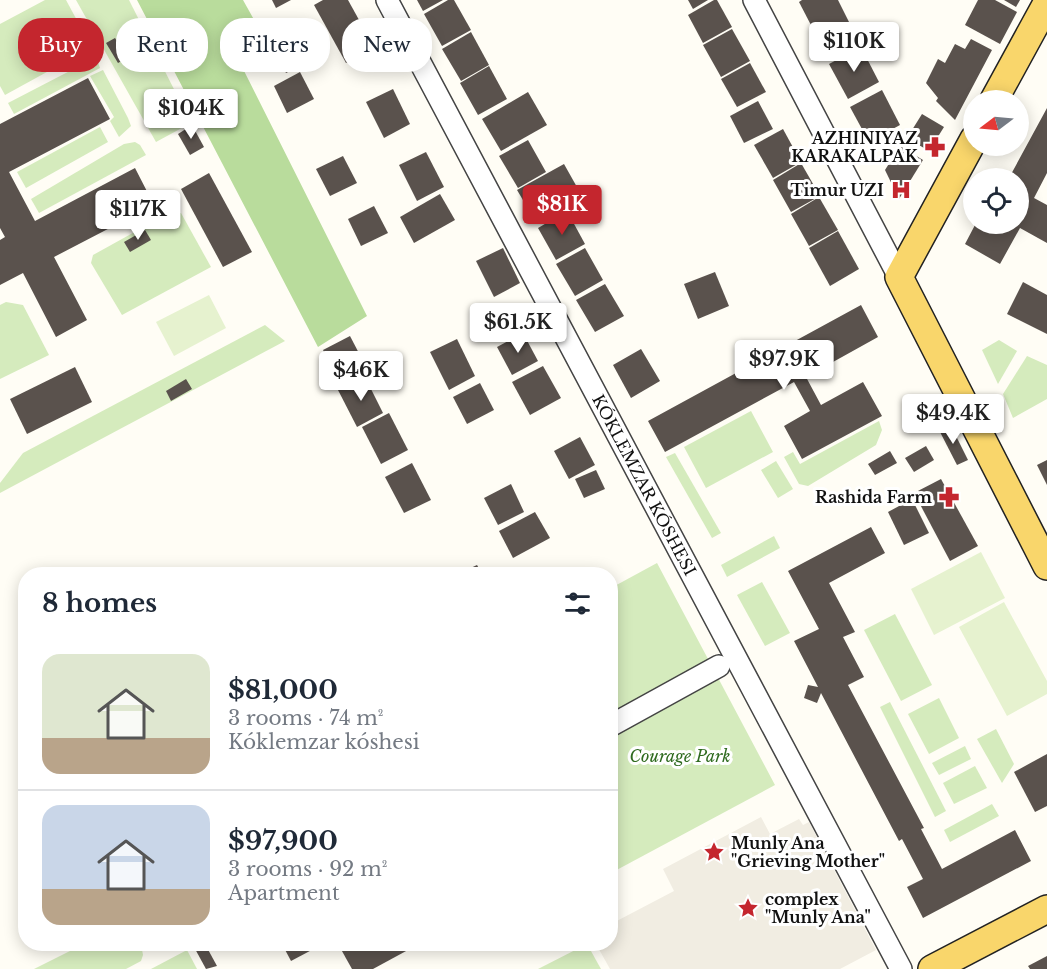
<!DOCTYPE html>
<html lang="en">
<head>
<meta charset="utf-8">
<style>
	:root { --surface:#fff; --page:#f6f6f7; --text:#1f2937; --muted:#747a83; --line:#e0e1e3; --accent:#c4262e }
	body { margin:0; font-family:"Libre Baskerville",serif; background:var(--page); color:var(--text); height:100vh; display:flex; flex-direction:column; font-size:22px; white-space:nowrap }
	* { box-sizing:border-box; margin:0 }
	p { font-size:20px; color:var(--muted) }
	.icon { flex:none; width:33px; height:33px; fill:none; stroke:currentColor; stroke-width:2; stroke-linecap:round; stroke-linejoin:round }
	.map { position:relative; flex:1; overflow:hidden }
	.drawer { position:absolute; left:18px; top:567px; width:600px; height:384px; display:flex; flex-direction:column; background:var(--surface); border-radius:24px; box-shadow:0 3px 15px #0003 }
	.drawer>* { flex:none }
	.hud { position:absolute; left:18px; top:18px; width:600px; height:54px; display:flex; gap:12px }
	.needle { width:39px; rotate:254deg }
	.tools { position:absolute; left:963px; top:90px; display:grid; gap:12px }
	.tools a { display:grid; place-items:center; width:66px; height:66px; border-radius:50%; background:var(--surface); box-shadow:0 3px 15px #0003; font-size:30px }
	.price { position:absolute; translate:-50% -51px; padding:0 14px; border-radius:6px; background:#fff; color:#222; font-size:20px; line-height:39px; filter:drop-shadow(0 2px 3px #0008) }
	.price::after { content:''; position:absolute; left:50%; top:36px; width:18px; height:14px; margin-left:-9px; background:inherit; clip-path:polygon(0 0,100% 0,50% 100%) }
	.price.on { background:var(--accent); color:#fff }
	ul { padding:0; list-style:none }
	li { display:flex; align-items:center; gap:18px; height:150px; padding:0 24px }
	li+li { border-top:2px solid var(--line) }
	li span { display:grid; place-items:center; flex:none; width:168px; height:120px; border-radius:18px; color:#555 }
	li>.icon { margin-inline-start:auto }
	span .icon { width:72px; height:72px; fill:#fffc; stroke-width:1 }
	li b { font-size:26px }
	h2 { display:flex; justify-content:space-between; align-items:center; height:72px; padding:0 24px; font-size:26px }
	.chip { padding:0 21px; border-radius:24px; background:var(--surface); box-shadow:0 3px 15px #0003; font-size:21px; line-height:54px }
	.chip.on { background:var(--accent); color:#fff }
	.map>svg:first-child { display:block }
</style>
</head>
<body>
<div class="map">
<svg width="1047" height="969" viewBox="0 0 1047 969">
	<rect width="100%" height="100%" fill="#fffdf5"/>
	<!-- green -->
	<g fill="#d5ebbd">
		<polygon points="45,0 66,0 86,37 76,56 5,95 0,86 0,24"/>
		<polygon points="76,0 129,0 191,123 156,142"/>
		<polygon points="89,61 98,62 100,68 14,114 8,103"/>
		<polygon points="103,70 128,118 131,126 119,137 110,121 114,117 90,76"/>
		<polygon points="100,127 108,142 26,188 17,172"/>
		<polygon points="135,142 140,145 146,155 39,213 31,199 124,144"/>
		<polygon points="169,213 181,213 211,267 122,315 91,263 93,255"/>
		<polygon points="6,302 23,305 49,355 0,379 0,305"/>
		<polygon points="265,325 285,341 0,493 0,483 23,453"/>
		<polygon points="999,340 1017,351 998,384 982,350"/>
		<polygon points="1027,356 1047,365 1047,399 1013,418 1003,394"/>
		<polygon points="751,411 773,452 706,488 684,447"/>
		<polygon points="879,421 882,430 876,445 808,486 799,484 784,457 793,452 800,464"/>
		<polygon points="675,453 721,533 712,538 666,457"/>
		<polygon points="776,461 793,489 778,498 761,470"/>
		<polygon points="774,536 780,548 727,577 721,565"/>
		<polygon points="657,563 775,785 611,873 611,588"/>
		<polygon points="762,582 790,633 765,646 737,595"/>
		<polygon points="895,614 932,685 901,701 864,630"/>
		<polygon points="939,698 959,738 929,754 908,714"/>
		<polygon points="890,702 946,811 935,817 880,707"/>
		<polygon points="996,729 1014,764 1002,783 977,739"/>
		<polygon points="965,746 971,759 939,775 932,763"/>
		<polygon points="975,766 987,788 954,804 943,783"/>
		<polygon points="992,804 999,816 950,842 944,830"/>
		<polygon points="84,944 141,944 143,955 141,961 126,969 34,969"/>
		<polygon points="587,944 601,969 538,969"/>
		<polygon points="187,950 197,969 151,969"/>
	</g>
	<!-- forest -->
	<polygon fill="#b9dc9c" points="137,0 243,0 257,25 229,41 367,316 318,347"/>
	<!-- pitch -->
	<g fill="#e6f2cf">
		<polygon points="209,295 226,328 174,356 156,322"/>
		<polygon points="981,552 1005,598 934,635 911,589"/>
		<polygon points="1004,602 1047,681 1047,694 1007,716 959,627"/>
	</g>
	<!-- plaza -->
	<polygon fill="#f1ede2" points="761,817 770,834 799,819 803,825 809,822 876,950 840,969 610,969 596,944 610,944 611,924 674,891 663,869"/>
	<!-- building -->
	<g fill="#5a524d">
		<polygon points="272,0 291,0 276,8"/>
		<polygon points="323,0 348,0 374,47 346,63 314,5"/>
		<polygon points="417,0 443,0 423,11"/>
		<polygon points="448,0 454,0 471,30 442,46 424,14"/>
		<polygon points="688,0 708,0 693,9"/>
		<polygon points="714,0 717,0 732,27 703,43 688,15"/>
		<polygon points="802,0 838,0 858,40 827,56 799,2"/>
		<polygon points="978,0 995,0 1017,12 1000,44 965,25"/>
		<polygon points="1004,0 1020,0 1016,7"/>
		<polygon points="294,23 312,60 286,73 268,36"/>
		<polygon points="732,29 750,61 721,77 703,45"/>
		<polygon points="471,32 489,65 461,81 442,49"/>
		<polygon points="115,38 127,58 118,63 106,43"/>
		<polygon points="971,39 992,50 955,120 936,101 938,98 926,83 938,59 945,63 955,44 965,49"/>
		<polygon points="55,45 60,56 41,66 35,56"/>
		<polygon points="861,47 879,82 848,99 829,64"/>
		<polygon points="750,63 766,92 737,107 721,79"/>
		<polygon points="489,66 507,99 478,115 460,83"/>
		<polygon points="300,72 314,99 287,113 274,86"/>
		<polygon points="88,78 110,119 9,172 35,221 135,168 154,205 54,257 87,320 56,337 23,273 0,285 0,240 5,237 0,228 0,124"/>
		<polygon points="393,89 410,124 384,138 366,102"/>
		<polygon points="882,90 900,125 869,142 850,107"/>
		<polygon points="528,92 547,125 501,151 482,119"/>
		<polygon points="758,101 773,129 744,143 730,116"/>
		<polygon points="1047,108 1047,173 1034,198 1047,205 1047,243 1020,228 1000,264 965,244 975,225 982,228 985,224 1018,224 1018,178 1009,178"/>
		<polygon points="922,114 944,127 929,151 907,138"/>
		<polygon points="192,125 204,147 190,155 178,134"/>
		<polygon points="783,129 801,162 773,178 754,145"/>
		<polygon points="528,140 546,172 518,188 499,156"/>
		<polygon points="900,146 923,160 899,199 885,170"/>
		<polygon points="426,152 444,187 417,201 399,165"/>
		<polygon points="343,156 357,183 330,196 316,169"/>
		<polygon points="801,163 820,196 791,212 773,180"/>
		<polygon points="564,164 582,196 536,222 517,190"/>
		<polygon points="209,173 252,252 223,267 181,189"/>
		<polygon points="440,194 455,220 414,243 400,217"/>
		<polygon points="819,197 838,230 809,246 791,214"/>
		<polygon points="374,206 388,233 361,246 348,219"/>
		<polygon points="567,211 585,244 556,260 538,228"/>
		<polygon points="145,230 151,240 130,252 124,242"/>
		<polygon points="838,231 859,269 830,286 809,248"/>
		<polygon points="503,248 520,283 494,297 476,261"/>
		<polygon points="585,248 603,280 575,296 556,264"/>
		<polygon points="715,272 729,306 698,319 684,284"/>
		<polygon points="1023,282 1047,295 1047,334 1007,314"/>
		<polygon points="605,284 624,316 595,332 576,300"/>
		<polygon points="861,305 878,337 806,377 821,405 863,382 882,416 802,459 784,426 810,411 794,382 665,452 648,421"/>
		<polygon points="523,333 538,361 512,375 497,347"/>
		<polygon points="350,336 363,361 336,375 323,350"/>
		<polygon points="457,339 475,376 449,390 430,352"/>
		<polygon points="641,349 660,381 631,398 613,365"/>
		<polygon points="543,366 561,398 530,415 512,382"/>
		<polygon points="75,367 92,402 27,434 10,399"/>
		<polygon points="365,377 383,413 357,427 338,390"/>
		<polygon points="186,379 192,389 171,401 166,391"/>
		<polygon points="480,383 494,410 467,424 453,397"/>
		<polygon points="389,413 408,450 381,464 362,427"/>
		<polygon points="950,424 968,460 957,465 939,430"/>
		<polygon points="580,437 595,465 569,479 554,451"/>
		<polygon points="926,446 934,460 914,472 905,458"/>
		<polygon points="890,451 897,463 875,475 868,464"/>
		<polygon points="1047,460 1047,485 1037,465"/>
		<polygon points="412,463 431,500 404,513 385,477"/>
		<polygon points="596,470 605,489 584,498 575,479"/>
		<polygon points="941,479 978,546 950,561 914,493"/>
		<polygon points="511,484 524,512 498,525 484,498"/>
		<polygon points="912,499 929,533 904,545 888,512"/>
		<polygon points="535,512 550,538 513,558 499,531"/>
		<polygon points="871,527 885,553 829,583 855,632 843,637 864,677 848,685 924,828 921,829 942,869 1015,830 1031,861 923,918 907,887 923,879 902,839 899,841 821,693 817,703 804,698 808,685 818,687 794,641 819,629 788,571"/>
		<polygon points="477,565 482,574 458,574"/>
		<polygon points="1047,754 1047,806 1035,812 1014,772"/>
		<polygon points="200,944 205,944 217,966 206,969 194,947"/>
		<polygon points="282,944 323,944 291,961"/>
		<polygon points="338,944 419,944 373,969 352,969"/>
		<polygon points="1047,956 1047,969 1030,969 1028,966"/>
	</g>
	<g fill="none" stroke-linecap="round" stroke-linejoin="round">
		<!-- minor casing -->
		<g stroke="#444" stroke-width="24">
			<g id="minor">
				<path id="s1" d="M387 0 901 969"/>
				<polyline points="754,0 899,277"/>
				<polyline points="610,726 719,666"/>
			</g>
		</g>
		<!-- major casing -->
		<g stroke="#222" stroke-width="30">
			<g id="major">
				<polyline points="994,100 1047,3"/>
				<polyline points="974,139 899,277 1047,566"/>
				<polyline points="932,969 1047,909"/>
			</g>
		</g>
		<!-- minor -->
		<use href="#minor" stroke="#fff" stroke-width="21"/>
		<!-- major -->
		<use href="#major" stroke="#f9d66b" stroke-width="27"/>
	</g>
	<!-- icons -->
	<defs>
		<g id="pharmacy-bare" transform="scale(1.62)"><path d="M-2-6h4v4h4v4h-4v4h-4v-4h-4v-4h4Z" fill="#c4262e" stroke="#fff" stroke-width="2.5" paint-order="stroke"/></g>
		<g id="hospital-bare" transform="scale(1.62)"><path d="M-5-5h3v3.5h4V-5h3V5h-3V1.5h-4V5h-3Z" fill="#c4262e" stroke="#fff" stroke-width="2.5" paint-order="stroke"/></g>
		<g id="sight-bare" transform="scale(1.62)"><path d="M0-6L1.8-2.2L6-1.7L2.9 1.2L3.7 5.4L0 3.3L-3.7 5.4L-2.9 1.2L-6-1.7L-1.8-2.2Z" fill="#c4262e" stroke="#fff" stroke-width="2.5" paint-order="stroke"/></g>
	</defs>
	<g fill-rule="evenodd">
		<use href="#pharmacy-bare" x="935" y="147"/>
		<use href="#hospital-bare" x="901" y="190"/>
		<use href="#pharmacy-bare" x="949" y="497"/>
		<use href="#sight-bare" x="714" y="852"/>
		<use href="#sight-bare" x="748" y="908"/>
	</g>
	<g text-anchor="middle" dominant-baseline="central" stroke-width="6" stroke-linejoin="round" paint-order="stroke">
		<!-- poi labels -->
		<g font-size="16" font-weight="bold" fill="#111" stroke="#fff" text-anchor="end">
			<text x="918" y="138">AZHINIYAZ<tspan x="918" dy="18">KARAKALPAK</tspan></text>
			<text x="884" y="190">Timur UZI</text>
			<text x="932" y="497">Rashida Farm</text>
			<text x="731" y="843" text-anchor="start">Munly Ana<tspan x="731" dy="18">"Grieving Mother"</tspan></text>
			<text x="765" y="899" text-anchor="start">complex<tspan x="765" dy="18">"Munly Ana"</tspan></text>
		</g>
		<!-- street labels -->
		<g font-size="16" fill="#111" stroke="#fff">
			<text stroke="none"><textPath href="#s1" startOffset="549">KÓKLEMZAR KÓSHESI</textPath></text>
		</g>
		<!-- park labels -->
		<g font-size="16" font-style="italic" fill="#2f6b1f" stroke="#fff">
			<text x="680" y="756">Courage Park</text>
		</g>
	</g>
</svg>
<div class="tools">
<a><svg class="needle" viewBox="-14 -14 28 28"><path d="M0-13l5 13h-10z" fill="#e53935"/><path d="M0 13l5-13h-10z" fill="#747a83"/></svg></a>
<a><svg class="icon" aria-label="locate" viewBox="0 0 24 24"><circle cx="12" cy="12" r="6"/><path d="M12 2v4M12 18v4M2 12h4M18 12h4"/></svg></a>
</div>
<b class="price" style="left:854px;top:73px">$110K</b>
<b class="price" style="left:191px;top:140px">$104K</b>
<b class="price on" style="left:562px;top:236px">$81K</b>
<b class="price" style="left:138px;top:241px">$117K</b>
<b class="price" style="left:518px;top:354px">$61.5K</b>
<b class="price" style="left:784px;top:391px">$97.9K</b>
<b class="price" style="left:361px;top:402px">$46K</b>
<b class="price" style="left:953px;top:445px">$49.4K</b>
<div class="hud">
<a class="chip on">Buy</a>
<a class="chip">Rent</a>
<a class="chip">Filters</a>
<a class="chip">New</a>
</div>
<section class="drawer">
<h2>8 homes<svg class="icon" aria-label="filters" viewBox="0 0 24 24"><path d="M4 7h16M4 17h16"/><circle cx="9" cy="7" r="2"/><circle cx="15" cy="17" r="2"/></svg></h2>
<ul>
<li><span style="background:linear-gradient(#dfe7d0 70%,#b9a48a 0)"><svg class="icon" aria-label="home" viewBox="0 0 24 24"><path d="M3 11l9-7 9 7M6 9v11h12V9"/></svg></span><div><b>$81,000</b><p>3 rooms · 74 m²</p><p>Kóklemzar kóshesi</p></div></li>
<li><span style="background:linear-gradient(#c9d6e8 70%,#b9a48a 0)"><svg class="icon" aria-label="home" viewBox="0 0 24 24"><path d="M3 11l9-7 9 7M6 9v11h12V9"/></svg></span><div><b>$97,900</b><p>3 rooms · 92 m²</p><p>Apartment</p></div></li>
</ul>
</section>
</div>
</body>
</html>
